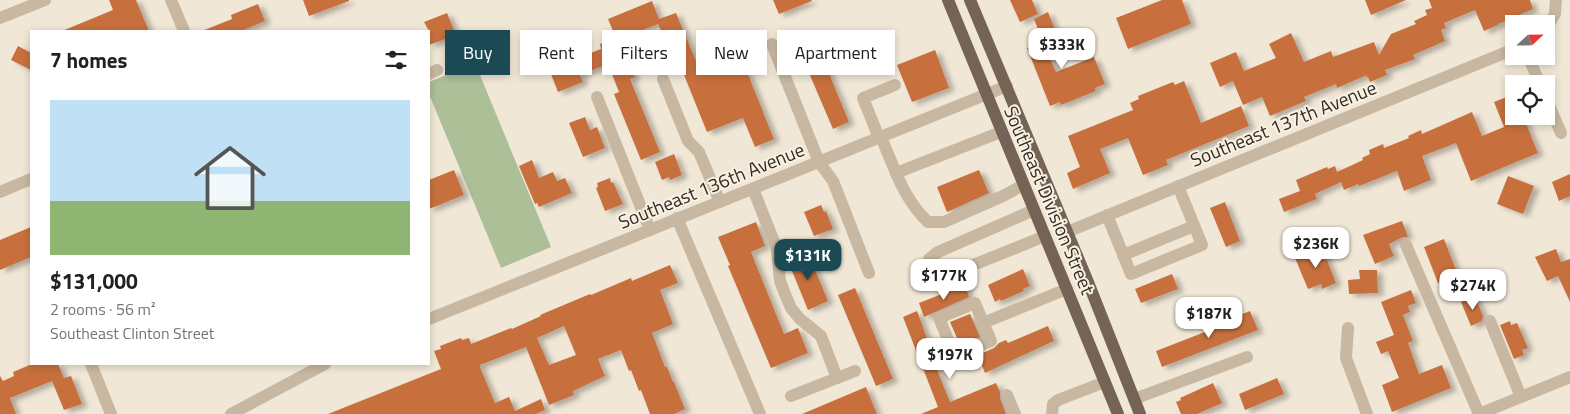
<!DOCTYPE html>
<html lang="en">
<head>
<meta charset="utf-8">
<style>
	:root { --surface:#fff; --page:#f6f6f6; --text:#202124; --muted:#757577; --accent:#1b4954 }
	body { margin:0; font-family:"Titillium Web",sans-serif; background:var(--page); color:var(--text); height:100vh; display:flex; flex-direction:column; font-size:19px; white-space:nowrap }
	* { box-sizing:border-box; margin:0 }
	p { font-size:16px; color:var(--muted) }
	.icon { flex:none; width:28px; height:28px; fill:none; stroke:currentColor; stroke-width:2; stroke-linecap:round; stroke-linejoin:round }
	.map { position:relative; flex:1; overflow:hidden }
	.sheet { position:absolute; left:30px; top:30px; width:400px; height:335px; display:flex; flex-direction:column; background:var(--surface); border-radius:0px; box-shadow:0 2px 8px #0003 }
	.sheet>* { flex:none }
	.hud { position:absolute; left:445px; top:30px; width:475px; height:45px; display:flex; gap:10px }
	.needle { width:32px; rotate:68deg }
	.controls { position:absolute; left:1505px; top:15px; display:grid; gap:10px }
	.controls a { display:grid; place-items:center; width:50px; height:50px; border-radius:0px; background:var(--surface); box-shadow:0 2px 8px #0003; font-size:25px }
	.price { position:absolute; translate:-50% -42px; padding:0 11px; border-radius:10px; background:#fff; color:#222; font-size:16px; line-height:32px; filter:drop-shadow(0 1px 2px #0008) }
	.price::after { content:''; position:absolute; left:50%; top:30px; width:15px; height:11px; margin-left:-8px; background:inherit; clip-path:polygon(0 0,100% 0,50% 100%) }
	.price.active { background:var(--accent); color:#fff }
	ul { padding:0; list-style:none }
	li { display:grid; align-content:center; gap:10px; height:265px; padding:0 20px }
	li span { display:grid; place-items:center; height:155px; border-radius:0px; color:#555 }
	li>.icon { margin-inline-start:auto }
	span .icon { width:90px; height:90px; fill:#fffc; stroke-width:1 }
	li b { font-size:21px }
	h2 { display:flex; justify-content:space-between; align-items:center; height:60px; padding:0 20px; font-size:21px }
	.pill { padding:0 18px; border-radius:0px; background:var(--surface); box-shadow:0 2px 8px #0003; font-size:18px; line-height:45px }
	.pill.active { background:var(--accent); color:#fff }
	.map>svg:first-child { display:block }
</style>
</head>
<body>
<div class="map">
<svg width="1570" height="414" viewBox="0 0 1570 414">
	<defs>
		<filter id="shadow"><feDropShadow dx="5.5" dy="3" stdDeviation="2.5" flood-color="#0004"/></filter>
	</defs>
	<rect width="100%" height="100%" fill="#f1e7d6"/>
	<!-- green -->
	<polygon fill="#acbf97" points="475,63 551,247 501,268 429,94 429,82"/>
	<!-- building -->
	<g fill="#c7703e" fill-rule="evenodd" filter="url(#shadow)">
		<polygon points="109,0 136,0 149,31 62,31 113,10"/>
		<polygon points="303,0 349,0 349,1 309,16"/>
		<polygon points="773,0 811,0 812,1 779,14"/>
		<polygon points="1010,0 1032,0 1038,14 1020,22"/>
		<polygon points="1162,0 1182,0 1191,24 1128,49 1116,18"/>
		<polygon points="1365,0 1406,0 1371,15"/>
		<polygon points="1429,0 1530,0 1533,9 1498,24 1498,25 1484,31 1475,10 1444,23 1446,28 1441,30 1445,41 1413,55 1415,59 1385,70 1387,75 1370,82 1368,77 1366,77 1367,75 1337,88 1336,84 1304,97 1306,101 1270,116 1262,97 1243,105 1233,81 1220,87 1210,63 1236,52 1244,71 1276,58 1269,44 1291,33 1304,62 1331,51 1333,57 1374,42 1379,55 1391,34 1416,24 1414,21 1427,15 1425,10 1432,8"/>
		<polygon points="652,1 659,19 676,13 696,61 700,59 703,66 739,52 774,139 755,147 743,118 707,132 678,60 674,62 658,24 620,39 635,77 630,79 660,152 641,160 614,94 619,92 608,64 580,75 583,82 558,92 549,69 601,49 600,44 616,38 608,19"/>
		<polygon points="258,4 265,21 241,31 202,31 232,19 231,15"/>
		<polygon points="1048,12 1059,40 1044,45 1056,72 1094,57 1105,84 1095,88 1096,91 1061,105 1060,102 1050,106 1027,48 1043,42 1034,19"/>
		<polygon points="447,13 456,35 429,45 429,31 424,22"/>
		<polygon points="18,46 31,53 31,70 11,60"/>
		<polygon points="935,50 949,88 912,102 897,65"/>
		<polygon points="826,66 849,122 833,129 809,73"/>
		<polygon points="1184,81 1201,123 1241,106 1249,126 1166,160 1168,165 1143,175 1128,138 1100,149 1110,173 1073,189 1067,173 1080,167 1068,136 1133,110 1130,103 1139,99 1138,96 1173,82 1175,85"/>
		<polygon points="1514,94 1514,116 1523,116 1538,153 1471,181 1456,143 1422,156 1431,180 1404,191 1397,171 1359,186 1358,184 1344,190 1341,182 1315,194 1317,199 1284,212 1279,199 1300,191 1296,180 1327,167 1328,169 1335,166 1337,172 1363,160 1362,158 1370,154 1369,150 1383,144 1384,148 1409,138 1408,136 1421,130 1422,134 1472,112 1482,136 1504,127 1494,102"/>
		<polygon points="585,117 590,130 597,127 605,148 583,157 569,123"/>
		<polygon points="674,154 682,175 670,180 669,177 662,180 655,162"/>
		<polygon points="532,160 539,178 553,172 557,181 565,178 572,193 539,207 537,203 535,204 519,166"/>
		<polygon points="454,170 464,195 429,209 429,180"/>
		<polygon points="979,170 989,193 947,212 937,187"/>
		<polygon points="1570,174 1570,196 1559,201 1552,182"/>
		<polygon points="1508,176 1534,186 1523,214 1497,204"/>
		<polygon points="610,178 611,183 613,182 623,204 605,211 596,188 598,187 597,183"/>
		<polygon points="1225,202 1240,241 1226,247 1210,208"/>
		<polygon points="821,205 824,212 826,211 833,229 814,236 804,212"/>
		<polygon points="1402,221 1408,237 1403,237 1389,244 1394,256 1375,264 1363,235"/>
		<polygon points="756,222 765,246 751,252 784,334 798,328 808,353 771,368 728,266 730,265 718,237"/>
		<polygon points="31,227 31,257 0,270 0,240"/>
		<polygon points="1444,239 1458,275 1438,283 1424,247"/>
		<polygon points="1322,247 1336,283 1322,289 1321,284 1308,289 1295,258"/>
		<polygon points="1556,249 1561,262 1570,259 1570,302 1558,276 1547,281 1535,257"/>
		<polygon points="808,253 828,301 808,310 788,261"/>
		<path d="M670 265 678 283 660 290 673 324 652 333 665 367H667L673 382H674L685 409 674 414H650L641 390 639 391 631 370 629 371 621 350 598 359 605 376 573 391 574 395 549 405 526 347 480 365V367L495 403 509 397 515 411 541 399 545 410 536 414H328L441 369 434 351 441 349 440 346 461 338 462 340 469 338 471 344 511 328 512 329 541 316 540 315 590 294 591 295 631 278 632 281ZM564 326 576 355 549 365 537 338Z"/>
		<polygon points="1023,269 1030,286 1023,289 1024,291 1001,301 1000,299 995,302 988,285"/>
		<polygon points="1359,270 1377,270 1378,293 1349,294 1348,280 1360,279"/>
		<polygon points="1172,274 1178,289 1141,303 1135,289"/>
		<polygon points="965,285 969,297 924,317 919,303"/>
		<polygon points="855,288 893,379 876,386 838,295"/>
		<polygon points="1411,290 1416,303 1408,306 1410,312 1403,315 1413,341 1408,343 1419,374 1442,365 1451,388 1392,412 1382,385 1399,378 1388,351 1381,354 1376,342 1394,335 1381,302"/>
		<polygon points="1475,296 1483,316 1482,321 1471,326 1461,302"/>
		<polygon points="917,311 935,360 933,360 950,402 996,383 1000,392 1000,398 1006,414 921,414 938,407 903,317"/>
		<polygon points="1250,311 1258,330 1162,367 1156,351 1210,330 1209,327"/>
		<polygon points="970,314 980,337 960,345 950,322"/>
		<polygon points="1510,321 1511,325 1517,323 1528,348 1522,350 1524,355 1514,359 1500,325"/>
		<polygon points="1048,326 1054,341 985,373 978,355 994,348 999,343 1006,340 1008,343"/>
		<polygon points="32,364 58,364 64,378 71,376 82,404 64,410 52,381 10,398 16,414 0,414 0,376 3,381 14,376 13,372"/>
		<polygon points="1277,378 1284,394 1245,410 1239,394"/>
		<polygon points="1213,383 1222,403 1197,414 1181,414 1176,402 1181,400 1180,398"/>
		<polygon points="866,387 877,414 802,414"/>
	</g>
	<g fill="none" stroke-linecap="round" stroke-linejoin="round">
		<!-- minor -->
		<g stroke="#c8b8a2" stroke-width="12">
			<polyline points="171,0 184,31"/>
			<polyline points="0,18 45,0"/>
			<polyline points="1546,29 1555,14 1556,0"/>
			<polyline points="772,44 819,162 833,181 869,273"/>
			<polyline points="1528,56 1540,84"/>
			<polyline points="429,74 437,70"/>
			<polyline points="663,79 688,141 699,152 720,202"/>
			<polyline points="597,97 650,230"/>
			<polyline points="1546,98 1561,133"/>
			<polyline points="881,137 896,173 1001,132"/>
			<polyline points="879,138 863,98 895,85"/>
			<path d="M896 173C904 192 913 208 928 222H944L1005 195 1023 185"/>
			<polyline points="753,189 777,249 780,281 785,294 791,308 800,319 821,336 837,378"/>
			<polyline points="0,192 31,179"/>
			<polyline points="1034,210 938,252 929,259 930,268 937,275 951,274 1045,236"/>
			<polyline points="1107,215 1131,274 1202,245 1178,186"/>
			<polyline points="677,218 760,414"/>
			<polyline points="1067,232 1514,49"/>
			<polyline points="1406,245 1479,414"/>
			<polyline points="1123,255 1194,226"/>
			<polygon points="975,303 991,341 955,356 939,318"/>
			<polyline points="429,319 1007,86"/>
			<polyline points="1490,321 1521,397"/>
			<polyline points="983,323 1067,289"/>
			<polyline points="1348,328 1346,358 1367,414"/>
			<polyline points="91,364 111,414"/>
			<polyline points="1007,395 1015,414"/>
			<polyline points="791,396 855,371"/>
			<polyline points="1134,399 1247,357"/>
			<polyline points="231,414 325,364"/>
			<polyline points="1052,414 1053,404 1058,400 1105,382"/>
			<polyline points="1479,414 1570,377"/>
		</g>
		<!-- major -->
		<g stroke="#756455" stroke-width="12">
			<polyline points="948,0 1118,414"/>
			<polyline points="970,0 1088,282 1140,414"/>
		</g>
	</g>
	<g text-anchor="middle" dominant-baseline="central" stroke-width="4" stroke-linejoin="round" paint-order="stroke">
		<!-- street labels -->
		<g font-size="19" fill="#332b25" stroke="#f9f1e2">
			<text transform="translate(1283 123) rotate(-22)">Southeast 137th Avenue</text>
			<text transform="translate(711 185) rotate(-22)">Southeast 136th Avenue</text>
			<text transform="translate(1050 200) rotate(67)">Southeast Division Street</text>
		</g>
	</g>
</svg>
<div class="controls">
<a><svg class="needle" viewBox="-14 -14 28 28"><path d="M0-13l5 13h-10z" fill="#e53935"/><path d="M0 13l5-13h-10z" fill="#757577"/></svg></a>
<a><svg class="icon" aria-label="locate" viewBox="0 0 24 24"><circle cx="12" cy="12" r="6"/><path d="M12 2v4M12 18v4M2 12h4M18 12h4"/></svg></a>
</div>
<b class="price" style="left:1062px;top:70px">$333K</b>
<b class="price" style="left:1316px;top:269px">$236K</b>
<b class="price active" style="left:808px;top:281px">$131K</b>
<b class="price" style="left:944px;top:301px">$177K</b>
<b class="price" style="left:1473px;top:311px">$274K</b>
<b class="price" style="left:1209px;top:339px">$187K</b>
<b class="price" style="left:950px;top:380px">$197K</b>
<div class="hud">
<a class="pill active">Buy</a>
<a class="pill">Rent</a>
<a class="pill">Filters</a>
<a class="pill">New</a>
<a class="pill">Apartment</a>
</div>
<section class="sheet">
<h2>7 homes<svg class="icon" aria-label="filters" viewBox="0 0 24 24"><path d="M4 7h16M4 17h16"/><circle cx="9" cy="7" r="2"/><circle cx="15" cy="17" r="2"/></svg></h2>
<ul>
<li><span style="background:linear-gradient(#bfe0f5 65%,#8fb573 0)"><svg class="icon" aria-label="home" viewBox="0 0 24 24"><path d="M3 11l9-7 9 7M6 9v11h12V9"/></svg></span><div><b>$131,000</b><p>2 rooms · 56 m²</p><p>Southeast Clinton Street</p></div></li>
</ul>
</section>
</div>
</body>
</html>
